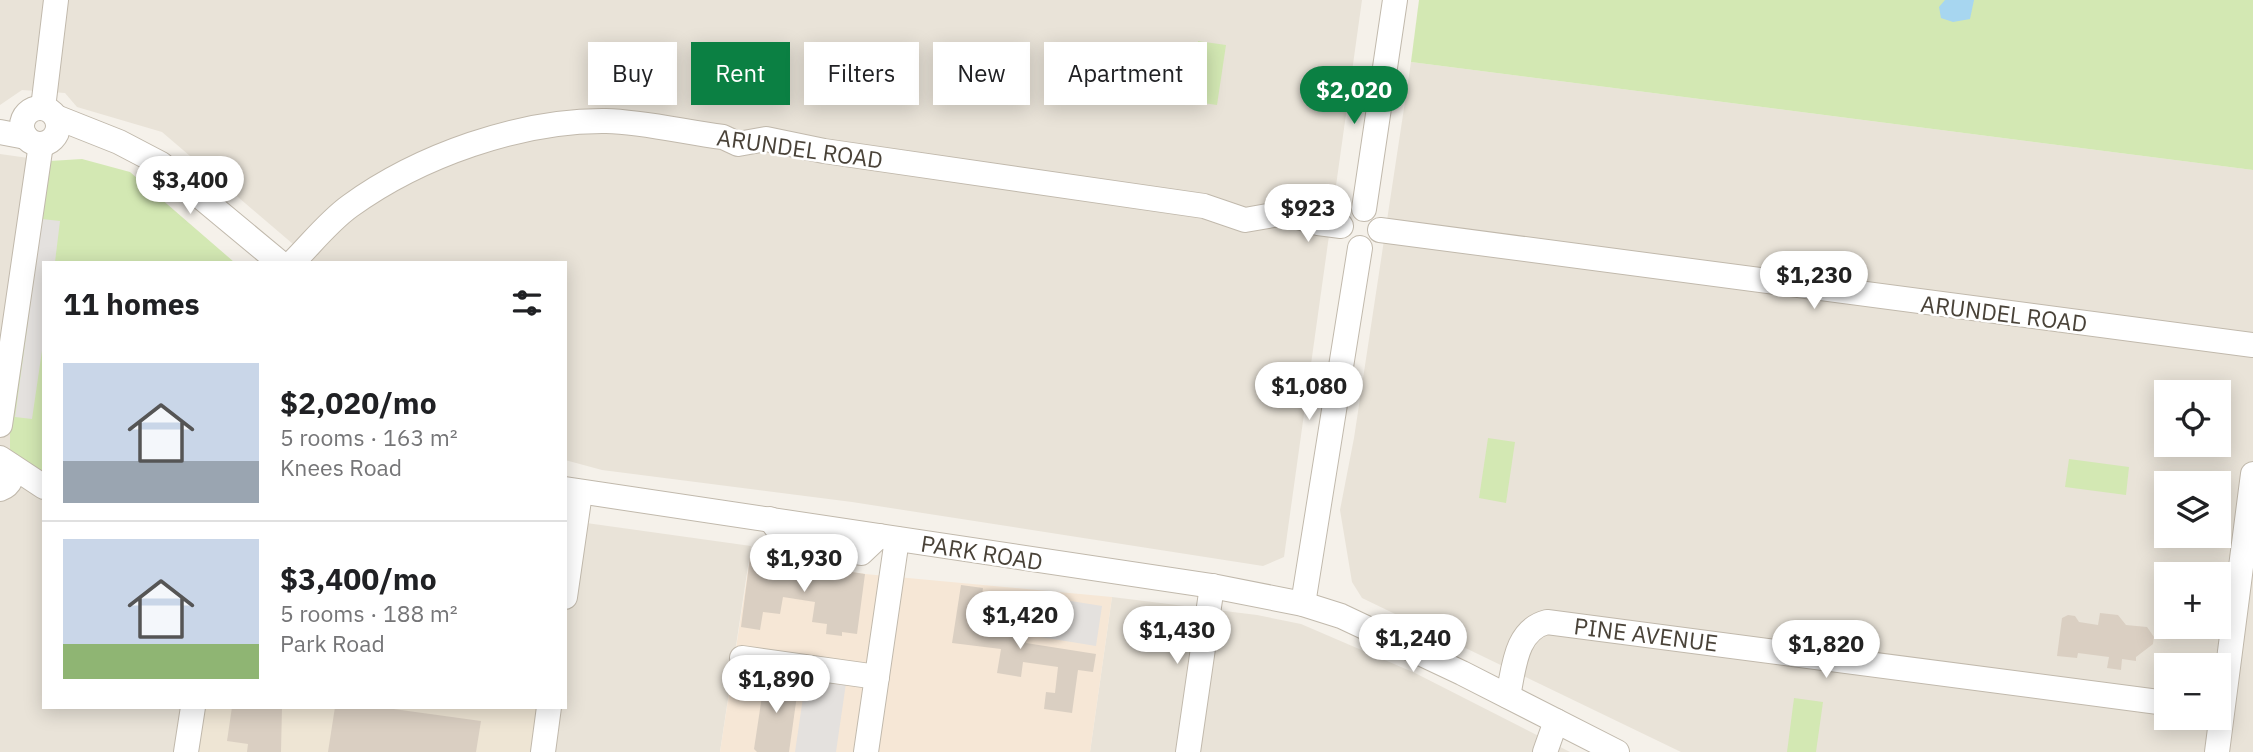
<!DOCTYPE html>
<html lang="en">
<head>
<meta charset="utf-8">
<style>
	:root { --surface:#fff; --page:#f6f6f6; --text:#202124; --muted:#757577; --line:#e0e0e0; --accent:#0b8043 }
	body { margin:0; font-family:"IBM Plex Sans",sans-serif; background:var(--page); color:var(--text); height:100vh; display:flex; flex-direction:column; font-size:26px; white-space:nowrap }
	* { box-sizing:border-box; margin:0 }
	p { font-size:23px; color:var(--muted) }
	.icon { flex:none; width:38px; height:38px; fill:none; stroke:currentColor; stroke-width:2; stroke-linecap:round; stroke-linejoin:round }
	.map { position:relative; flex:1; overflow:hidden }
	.side { position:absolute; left:42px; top:261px; width:525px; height:448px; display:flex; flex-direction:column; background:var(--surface); border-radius:0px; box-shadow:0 4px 18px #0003 }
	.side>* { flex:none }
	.top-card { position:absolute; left:588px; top:42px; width:665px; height:63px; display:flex; gap:14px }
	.buttons { position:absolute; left:2154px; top:380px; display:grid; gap:14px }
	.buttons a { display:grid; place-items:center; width:77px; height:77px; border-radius:0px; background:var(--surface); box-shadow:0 4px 18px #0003; font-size:35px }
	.price { position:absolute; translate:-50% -60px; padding:0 16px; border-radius:24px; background:#fff; color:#222; font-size:23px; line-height:46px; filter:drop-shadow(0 2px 4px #0008) }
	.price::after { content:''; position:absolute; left:50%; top:42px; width:21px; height:16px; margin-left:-10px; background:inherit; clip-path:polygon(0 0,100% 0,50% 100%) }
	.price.on { background:var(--accent); color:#fff }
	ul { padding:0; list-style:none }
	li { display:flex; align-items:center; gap:21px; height:175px; padding:0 21px }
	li+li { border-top:2px solid var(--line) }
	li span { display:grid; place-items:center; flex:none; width:196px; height:140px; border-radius:0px; color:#555 }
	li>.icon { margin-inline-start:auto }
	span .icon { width:84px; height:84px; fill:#fffc; stroke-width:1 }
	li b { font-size:30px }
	h2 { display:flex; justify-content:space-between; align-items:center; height:84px; padding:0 21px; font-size:30px }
	.chip { padding:0 24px; border-radius:0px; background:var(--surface); box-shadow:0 4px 18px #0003; font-size:24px; line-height:63px }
	.chip.on { background:var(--accent); color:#fff }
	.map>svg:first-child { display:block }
</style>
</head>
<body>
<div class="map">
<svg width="2253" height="752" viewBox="0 0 2253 752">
	<rect width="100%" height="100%" fill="#f5f1ea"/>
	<!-- residential -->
	<g fill="#e9e3d8" fill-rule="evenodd">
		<polygon points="0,0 1362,0 1284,557 1263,566 852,502 602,470 565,460 565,262 314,262 162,132 77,107 65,93 22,90 0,105"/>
		<path d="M1411 62 2253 170V752H1681L1362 598 1352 582 1340 510 1354 438ZM2166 392H2219V444H2166ZM2166 483H2219V536H2166ZM2166 574H2219V626H2166ZM2166 665H2219V718H2166Z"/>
		<polygon points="0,154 50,161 10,433 44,478 44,707 565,707 565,520 751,546 720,752 0,752"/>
		<polygon points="1112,597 1257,615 1301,624 1415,673 1570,752 1090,752"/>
	</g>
	<!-- commercial -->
	<polygon fill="#f6e7d6" points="750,557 865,574 1112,597 1090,752 720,752"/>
	<!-- education -->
	<polygon fill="#eee5d4" points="203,707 540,707 533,752 196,752"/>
	<!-- green -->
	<g fill="#d3e8b3">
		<polygon points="1419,0 2253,0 2253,170 1411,62"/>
		<polygon points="1198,41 1226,45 1217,105 1189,101"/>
		<polygon points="82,159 130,172 234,262 44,262 44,478 10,453 10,433 50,161"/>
		<polygon points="1488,438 1515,442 1506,503 1479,498"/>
		<polygon points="2069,459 2129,467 2126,495 2065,487"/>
		<polygon points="1794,698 1823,702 1816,752 1787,752"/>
	</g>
	<!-- parking -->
	<g fill="#e4e1de">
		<polygon points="42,219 60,221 55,262 44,262 44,337 32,419 15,417"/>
		<polygon points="1015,592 1102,606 1096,646 1010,632"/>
		<polygon points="806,677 846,683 836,752 795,752"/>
	</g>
	<!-- water -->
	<polygon fill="#a7d6f0" points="1945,0 1974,0 1970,19 1953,22 1941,18 1939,7"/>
	<!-- building -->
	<g fill="#dacfc2">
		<polygon points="750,557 865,574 857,634 842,632 842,636 826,634 827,624 812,622 815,602 783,597 780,614 763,612 760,630 741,627"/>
		<polygon points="961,585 983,588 978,621 1002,624 1001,633 1027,637 1026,643 1096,654 1093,672 1078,670 1072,713 1044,709 1046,692 1055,693 1058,667 1023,662 1021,677 997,673 1001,649 952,643"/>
		<polygon points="2100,613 2118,615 2126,625 2147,627 2154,637 2153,644 2136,657 2136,661 2122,659 2121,670 2107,668 2109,657 2078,653 2077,658 2057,656 2062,618 2068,615 2075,616 2079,622 2098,625"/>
		<polygon points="765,676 799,681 789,752 757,752 754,749"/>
		<polygon points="232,707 282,707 281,752 247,752 248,744 227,741"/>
		<polygon points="335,707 379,707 481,721 476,752 328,752"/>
	</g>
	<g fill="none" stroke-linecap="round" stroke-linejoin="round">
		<!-- minor casing -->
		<g stroke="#c1b9ac" stroke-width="26">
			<g id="minor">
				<circle cx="40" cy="126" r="18"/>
				<polyline points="43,108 56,0"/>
				<polyline points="56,117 119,142 161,164 279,262"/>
				<polyline points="0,132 26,137"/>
				<polyline points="1364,209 1395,0"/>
				<polyline points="1380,230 2253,345"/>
				<path d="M293 262C311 244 329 221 350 206 419 156 520 120 606 121 644 122 684 132 723 137L738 144 766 139 824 151 1204 206 1245 220 1285 213 1318 223 1341 226"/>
				<polyline points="0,425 41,144"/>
				<polyline points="0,458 44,487"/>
				<path d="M0 489C11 485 14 476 10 465"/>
				<polyline points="565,489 1212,586 1303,604 1341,616 1462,673 1617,752"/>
				<polyline points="770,519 787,542 861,553 879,536"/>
				<polyline points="565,597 580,493"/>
				<polyline points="1303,604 1360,248"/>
				<polyline points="742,658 877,677"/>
				<path d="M1508 696C1514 669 1515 630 1547 622L2166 703"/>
				<polyline points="186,752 193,707"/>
				<polyline points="543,752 549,707"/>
				<polyline points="866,752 897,539"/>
				<polyline points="1188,752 1212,586"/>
				<polyline points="1545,752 1556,721"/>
				<polyline points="2217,752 2253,474"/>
			</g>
		</g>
		<!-- minor -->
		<use href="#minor" stroke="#fff" stroke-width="24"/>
	</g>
	<g text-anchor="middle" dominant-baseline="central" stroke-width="5" stroke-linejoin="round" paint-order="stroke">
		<!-- street labels -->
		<g font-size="23" fill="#494238" stroke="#fff">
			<text transform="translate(800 148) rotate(8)">ARUNDEL ROAD</text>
			<text transform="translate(2004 313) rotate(7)">ARUNDEL ROAD</text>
			<text transform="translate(982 552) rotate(9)">PARK ROAD</text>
			<text transform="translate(1646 634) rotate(7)">PINE AVENUE</text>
		</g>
	</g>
</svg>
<div class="buttons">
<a><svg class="icon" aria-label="locate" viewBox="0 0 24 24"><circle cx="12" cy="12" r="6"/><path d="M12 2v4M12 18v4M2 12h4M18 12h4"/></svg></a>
<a><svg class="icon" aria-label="layers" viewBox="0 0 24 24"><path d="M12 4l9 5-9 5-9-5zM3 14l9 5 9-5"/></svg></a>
<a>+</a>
<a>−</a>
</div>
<b class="price on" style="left:1354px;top:126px">$2,020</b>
<b class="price" style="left:190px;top:216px">$3,400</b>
<b class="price" style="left:1308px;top:244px">$923</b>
<b class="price" style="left:1814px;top:311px">$1,230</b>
<b class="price" style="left:1309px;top:422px">$1,080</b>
<b class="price" style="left:804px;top:594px">$1,930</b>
<b class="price" style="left:1020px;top:651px">$1,420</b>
<b class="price" style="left:1177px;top:666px">$1,430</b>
<b class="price" style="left:1413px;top:674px">$1,240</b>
<b class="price" style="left:1826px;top:680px">$1,820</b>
<b class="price" style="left:776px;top:715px">$1,890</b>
<div class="top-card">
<a class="chip">Buy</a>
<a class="chip on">Rent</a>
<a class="chip">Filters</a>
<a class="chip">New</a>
<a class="chip">Apartment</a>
</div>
<section class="side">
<h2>11 homes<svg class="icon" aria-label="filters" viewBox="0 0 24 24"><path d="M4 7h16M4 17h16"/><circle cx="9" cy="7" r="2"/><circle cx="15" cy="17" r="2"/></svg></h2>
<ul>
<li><span style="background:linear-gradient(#c9d6e8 70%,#9aa5b1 0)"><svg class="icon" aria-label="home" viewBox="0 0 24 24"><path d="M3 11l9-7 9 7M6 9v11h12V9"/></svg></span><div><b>$2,020/mo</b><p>5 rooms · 163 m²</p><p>Knees Road</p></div></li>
<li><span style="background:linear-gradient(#c9d6e8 75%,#8fb573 0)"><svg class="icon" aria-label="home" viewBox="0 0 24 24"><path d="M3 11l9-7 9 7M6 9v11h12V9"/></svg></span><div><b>$3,400/mo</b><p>5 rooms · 188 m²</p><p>Park Road</p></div></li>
</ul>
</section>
</div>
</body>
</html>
